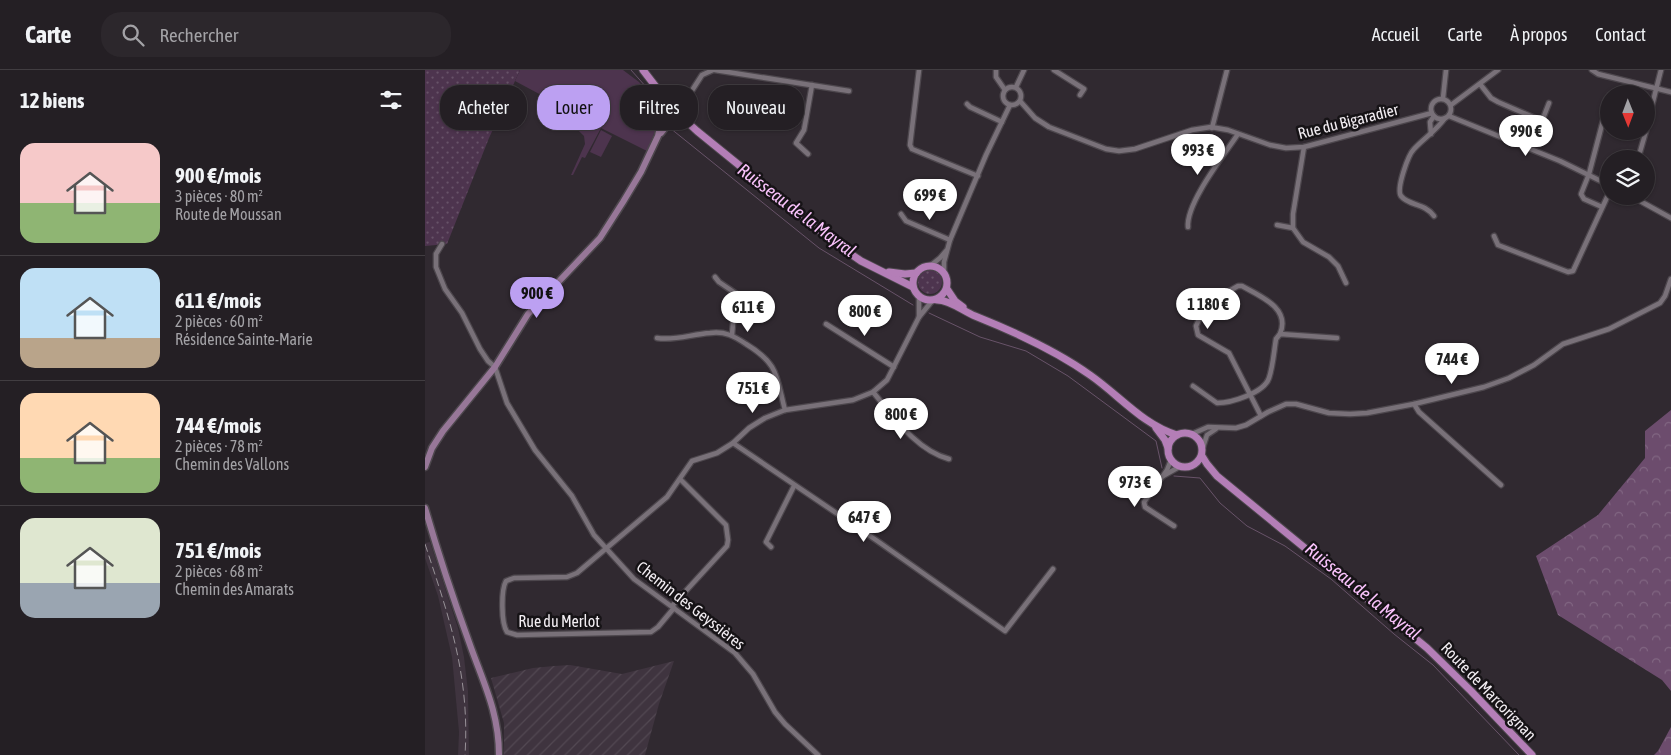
<!DOCTYPE html>
<html lang="fr">
<head>
<meta charset="utf-8">
<style>
	:root { --surface:#241f24; --page:#2c272c; --text:#f1f3f6; --muted:#a3a2a6; --line:#413d41; --accent:#bca0f2 }
	body { margin:0; font-family:"Asap Condensed",sans-serif; background:var(--page); color:var(--text); height:100vh; display:flex; flex-direction:column; font-size:19px; white-space:nowrap }
	* { box-sizing:border-box; margin:0 }
	p { font-size:16px; color:var(--muted) }
	.icon { flex:none; width:28px; height:28px; fill:none; stroke:currentColor; stroke-width:2; stroke-linecap:round; stroke-linejoin:round }
	.map { position:relative; flex:1; overflow:hidden }
	.drawer { display:flex; flex-direction:column; background:var(--surface); width:425px }
	.drawer>* { flex:none }
	.top-card { position:absolute; left:15px; top:15px; width:475px; height:45px; display:flex; gap:10px }
	.needle { width:32px; rotate:179deg }
	.controls { position:absolute; left:1175px; top:15px; display:grid; gap:10px }
	.controls a { display:grid; place-items:center; width:55px; height:55px; border-radius:50%; background:var(--surface); box-shadow:0 1px 4px #0004,0 0 0 1px var(--line); font-size:25px }
	.price { position:absolute; translate:-50% -42px; padding:0 11px; border-radius:18px; background:#fff; color:#222; font-size:16px; line-height:32px; filter:drop-shadow(0 1px 2px #0008) }
	.price::after { content:''; position:absolute; left:50%; top:30px; width:15px; height:11px; margin-left:-8px; background:inherit; clip-path:polygon(0 0,100% 0,50% 100%) }
	.price.current { background:var(--accent); color:#111 }
	ul { padding:0; list-style:none }
	li { display:flex; align-items:center; gap:15px; height:125px; padding:0 20px }
	li+li { border-top:1px solid var(--line) }
	li span { display:grid; place-items:center; flex:none; width:140px; height:100px; border-radius:15px; color:#555 }
	li>.icon { margin-inline-start:auto }
	span .icon { width:60px; height:60px; fill:#fffc; stroke-width:1 }
	li b { font-size:21px }
	h2 { display:flex; justify-content:space-between; align-items:center; height:60px; padding:0 20px; font-size:21px }
	.chip { padding:0 18px; border-radius:20px; background:var(--surface); box-shadow:0 1px 4px #0004,0 0 0 1px var(--line); font-size:18px; line-height:45px }
	.chip.current { background:var(--accent); color:#111 }
	header { display:flex; align-items:center; gap:30px; box-sizing:border-box; height:70px; padding:0 25px; background:var(--surface); border-bottom:1px solid var(--line) }
	header strong { font-size:24px }
	nav { display:flex; gap:28px; margin-inline-start:auto; font-size:18px }
	.search { width:350px; height:45px; background:var(--page); display:flex; align-items:center; gap:12px; box-sizing:border-box; padding:0 18px; border-radius:20px; color:var(--muted); font-size:19px }
	main { display:flex; flex:1; min-height:0 }
	.map>svg:first-child { display:block }
</style>
</head>
<body>
<header>
<strong>Carte</strong>
<div class="search"><svg class="icon" aria-label="search" viewBox="0 0 24 24"><circle cx="10" cy="10" r="6"/><path d="M15 15l6 6"/></svg>Rechercher</div>
<nav><a>Accueil</a><a>Carte</a><a>À propos</a><a>Contact</a></nav>
</header>
<main>
<section class="drawer">
<h2>12 biens<svg class="icon" aria-label="filters" viewBox="0 0 24 24"><path d="M4 7h16M4 17h16"/><circle cx="9" cy="7" r="2"/><circle cx="15" cy="17" r="2"/></svg></h2>
<ul>
<li><span style="background:linear-gradient(#f6c9c9 60%,#8fb573 0)"><svg class="icon" aria-label="home" viewBox="0 0 24 24"><path d="M3 11l9-7 9 7M6 9v11h12V9"/></svg></span><div><b>900 €/mois</b><p>3 pièces · 80 m²</p><p>Route de Moussan</p></div></li>
<li><span style="background:linear-gradient(#bfe0f5 70%,#b9a48a 0)"><svg class="icon" aria-label="home" viewBox="0 0 24 24"><path d="M3 11l9-7 9 7M6 9v11h12V9"/></svg></span><div><b>611 €/mois</b><p>2 pièces · 60 m²</p><p>Résidence Sainte-Marie</p></div></li>
<li><span style="background:linear-gradient(#ffd9b3 65%,#8fb573 0)"><svg class="icon" aria-label="home" viewBox="0 0 24 24"><path d="M3 11l9-7 9 7M6 9v11h12V9"/></svg></span><div><b>744 €/mois</b><p>2 pièces · 78 m²</p><p>Chemin des Vallons</p></div></li>
<li><span style="background:linear-gradient(#dfe7d0 65%,#9aa5b1 0)"><svg class="icon" aria-label="home" viewBox="0 0 24 24"><path d="M3 11l9-7 9 7M6 9v11h12V9"/></svg></span><div><b>751 €/mois</b><p>2 pièces · 68 m²</p><p>Chemin des Amarats</p></div></li>
</ul>
</section>
<div class="map">
<svg width="1246" height="685" viewBox="0 0 1246 685">
	<defs>
		<pattern id="industrial-furrows" width="10" height="10" patternUnits="userSpaceOnUse" patternTransform="scale(1.25)"><rect width="10" height="10" fill="#3f343f"/><path d="M-1 1l2-2M0 10L10 0M9 11l2-2" fill="none" stroke="#524852"/></pattern>
		<pattern id="grass-dots" width="8" height="8" patternUnits="userSpaceOnUse" patternTransform="scale(1.25)"><rect width="8" height="8" fill="#4d344e"/><path d="M2 2h.1M6 6h.1" fill="none" stroke="#675268" stroke-width="1.8" stroke-linecap="round"/></pattern>
		<pattern id="forest-crowns" width="20" height="18" patternUnits="userSpaceOnUse" patternTransform="scale(1.25)"><rect width="20" height="18" fill="#6c4c6d"/><path d="M2 6a3 3 0 1 1 6 0M12 15a3 3 0 1 1 6 0" fill="none" stroke="#816682"/></pattern>
	</defs>
	<rect width="100%" height="100%" fill="#302930"/>
	<!-- built -->
	<polygon fill="#3f343f" points="5,472 33,558 39,587 43,621 44,685 33,685 34,662 27,587 13,526 0,488 0,473"/>
	<!-- industrial -->
	<polygon fill="url(#industrial-furrows)" points="249,591 234,634 220,685 79,685 79,653 66,608 108,598 129,596 145,595 197,604"/>
	<!-- grass -->
	<g fill="url(#grass-dots)">
		<polygon points="0,0 95,0 64,68 22,174 0,176"/>
		<circle cx="505" cy="212" r="12"/>
	</g>
	<!-- forest -->
	<g fill="url(#forest-crowns)">
		<polygon points="1246,340 1246,621 1237,610 1133,545 1111,486 1173,445 1220,388 1220,361"/>
		<polygon points="1246,657 1246,685 1229,685 1233,681"/>
	</g>
	<!-- garden -->
	<g fill="#4d344e">
		<polygon points="95,0 198,0 214,12 228,28 234,45 232,46 233,54 222,81 176,58 160,88 157,87 148,105 146,105 160,74 159,66 118,26 90,11"/>
		<polygon points="176,60 187,66 176,87 165,82"/>
	</g>
	<g fill="none" stroke-linecap="round" stroke-linejoin="round">
		<!-- stream -->
		<g stroke="#685369" stroke-width="1">
			<polyline points="206,0 230,27 234,45"/>
			<polyline points="245,58 394,178 488,235"/>
			<polyline points="504,243 555,267 601,281 643,306 731,371 737,398"/>
			<polyline points="749,406 775,408 795,433 822,456 860,476 906,509 969,564 1008,595 1094,685"/>
		</g>
		<!-- street casing -->
		<g stroke="#4d474d" stroke-width="7">
			<g id="street">
				<polyline points="290,0 424,21"/>
				<polyline points="494,0 485,75 487,79 553,106"/>
				<polyline points="571,0 571,7 580,20"/>
				<polyline points="629,0 659,19 655,25"/>
				<polyline points="1167,0 1173,4 1246,22"/>
				<polyline points="1055,14 1066,28 1073,32 1117,51 1124,33"/>
				<circle cx="587" cy="26" r="9"/>
				<polyline points="591,17 599,0"/>
				<polyline points="1018,28 1021,0"/>
				<circle cx="1016" cy="39" r="10"/>
				<polyline points="595,31 610,48 624,57 681,79 694,81 710,79 767,60 786,57 803,60 845,75 861,78 879,77 1007,43"/>
				<polyline points="542,34 545,37 577,52"/>
				<polyline points="1026,35 1073,0"/>
				<polyline points="253,38 257,36 277,5 288,0"/>
				<polyline points="1024,46 1135,91 1184,115"/>
				<polyline points="787,58 802,0"/>
				<polyline points="1221,59 1236,0"/>
				<polyline points="1006,64 1005,52 1009,46"/>
				<polyline points="879,77 868,144 868,158 878,172 904,187 913,196 921,213"/>
				<polyline points="383,84 371,73 379,60 387,15"/>
				<polyline points="1213,89 1221,61"/>
				<polyline points="1206,126 1246,148"/>
				<polyline points="1177,137 1159,129 1156,124 1164,104 1179,47 1184,48"/>
				<polyline points="476,144 481,151 525,170"/>
				<path d="M1009 146C1000 133 984 136 976 126 971 119 983 85 989 79 999 68 1011 61 1020 48"/>
				<polyline points="852,155 868,158"/>
				<path d="M763 157C761 133 799 85 813 64"/>
				<polyline points="1069,166 1073,175 1143,202 1148,201 1184,123"/>
				<polyline points="17,174 11,184 11,197 20,219 37,243 55,279 63,291 70,297 82,333 110,380 147,426 169,465 209,509 310,583 328,604 350,642 360,654 393,685"/>
				<polyline points="505,196 515,188 521,181"/>
				<polyline points="519,202 519,192 525,170 561,85 585,35"/>
				<polyline points="290,207 294,212 319,229 308,253 307,265"/>
				<polyline points="494,227 494,247 507,231"/>
				<polyline points="401,254 469,297"/>
				<path d="M232 268C250 271 267 264 285 263 300 261 309 266 321 274 354 294 351 306 360 340"/>
				<path d="M768 316 792 333C806 333 839 323 844 308 848 296 849 281 851 269L855 264 912 268"/>
				<path d="M448 322C469 347 491 380 524 389"/>
				<polyline points="989,334 994,342 1076,415"/>
				<path d="M836 346 804 283 773 265 771 256 781 234 813 216H817C835 226 866 238 855 264"/>
				<polyline points="767,364 783,357 811,358 821,355 843,342 861,334 871,334 904,343 925,344 942,343 989,334 1059,317 1084,308 1109,295 1138,274 1184,259 1235,233 1240,226 1246,209"/>
				<polyline points="308,373 451,470 580,561 628,499"/>
				<polyline points="778,377 782,365 791,359"/>
				<polyline points="746,390 742,400 719,432 720,437 749,456"/>
				<polyline points="738,406 754,397"/>
				<polyline points="346,477 341,472 369,416"/>
				<polyline points="247,536 302,476 303,470 301,455 255,409"/>
				<path d="M249 538 233 557 226 562 92 565 82 562C76 553 76 520 81 511L89 508 142 507 152 503 242 427 267 391 292 383 308 373 324 358 340 348 360 340 428 330 448 322 462 310 494 247"/>
			</g>
		</g>
		<!-- secondary casing -->
		<g stroke="#4d474d" stroke-width="9">
			<g id="secondary">
				<polyline points="236,63 244,53 257,47"/>
				<polyline points="0,397 7,378 18,361 70,297 103,244 175,168 198,132 216,102 233,66 238,42 236,23"/>
				<path d="M0 438C13 483 28 528 44 572 58 612 74 642 74 685"/>
			</g>
		</g>
		<!-- primary casing -->
		<g stroke="#4d474d" stroke-width="9">
			<g id="primary">
				<polyline points="218,0 248,39 272,61 410,173 436,191 488,217"/>
				<circle cx="505" cy="213" r="17"/>
				<polyline points="464,202 480,204 491,203"/>
				<polyline points="522,219 530,231 538,237"/>
				<path d="M512 230C525 230 538 241 550 246 590 262 630 280 665 305 694 325 718 355 752 365"/>
				<polyline points="731,358 740,370 743,378"/>
				<circle cx="760" cy="380" r="17"/>
				<polyline points="777,386 782,394 792,406 1002,578 1046,621 1107,685"/>
			</g>
		</g>
		<!-- street -->
		<use href="#street" stroke="#797179" stroke-width="4.5"/>
		<!-- secondary -->
		<use href="#secondary" stroke="#977798" stroke-width="6"/>
		<!-- primary -->
		<use href="#primary" stroke="#b47eb7" stroke-width="7"/>
		<!-- rail -->
		<path stroke="#989298" stroke-width="1" stroke-dasharray="8 4" stroke-linecap="butt" d="M0 474C24 547 45 606 40 685"/>
	</g>
	<g text-anchor="middle" dominant-baseline="central" stroke-width="5" stroke-linejoin="round" paint-order="stroke">
		<!-- street labels -->
		<g font-size="16" fill="#f3eef3" stroke="#161316">
			<text transform="translate(923 51) rotate(-14)">Rue du Bigaradier</text>
			<text transform="translate(266 535) rotate(38)">Chemin des Geyssières</text>
			<text x="134" y="551">Rue du Merlot</text>
			<text transform="translate(1064 621) rotate(46)">Route de Marcorignan</text>
		</g>
		<!-- water labels -->
		<g font-size="18" font-style="italic" fill="#fac3fc" stroke="#161316">
			<text transform="translate(372 140) rotate(37)">Ruisseau de la Mayral</text>
			<text transform="translate(938 521) rotate(39)">Ruisseau de la Mayral</text>
		</g>
	</g>
</svg>
<div class="controls">
<a><svg class="needle" viewBox="-14 -14 28 28"><path d="M0-13l5 13h-10z" fill="#e53935"/><path d="M0 13l5-13h-10z" fill="#a3a2a6"/></svg></a>
<a><svg class="icon" aria-label="layers" viewBox="0 0 24 24"><path d="M12 4l9 5-9 5-9-5zM3 14l9 5 9-5"/></svg></a>
</div>
<b class="price" style="left:1101px;top:87px">990 €</b>
<b class="price" style="left:773px;top:106px">993 €</b>
<b class="price" style="left:505px;top:151px">699 €</b>
<b class="price current" style="left:112px;top:249px">900 €</b>
<b class="price" style="left:783px;top:260px">1 180 €</b>
<b class="price" style="left:323px;top:263px">611 €</b>
<b class="price" style="left:440px;top:267px">800 €</b>
<b class="price" style="left:1027px;top:315px">744 €</b>
<b class="price" style="left:328px;top:344px">751 €</b>
<b class="price" style="left:476px;top:370px">800 €</b>
<b class="price" style="left:710px;top:438px">973 €</b>
<b class="price" style="left:439px;top:473px">647 €</b>
<div class="top-card">
<a class="chip">Acheter</a>
<a class="chip current">Louer</a>
<a class="chip">Filtres</a>
<a class="chip">Nouveau</a>
</div>
</div>
</main>
</body>
</html>
